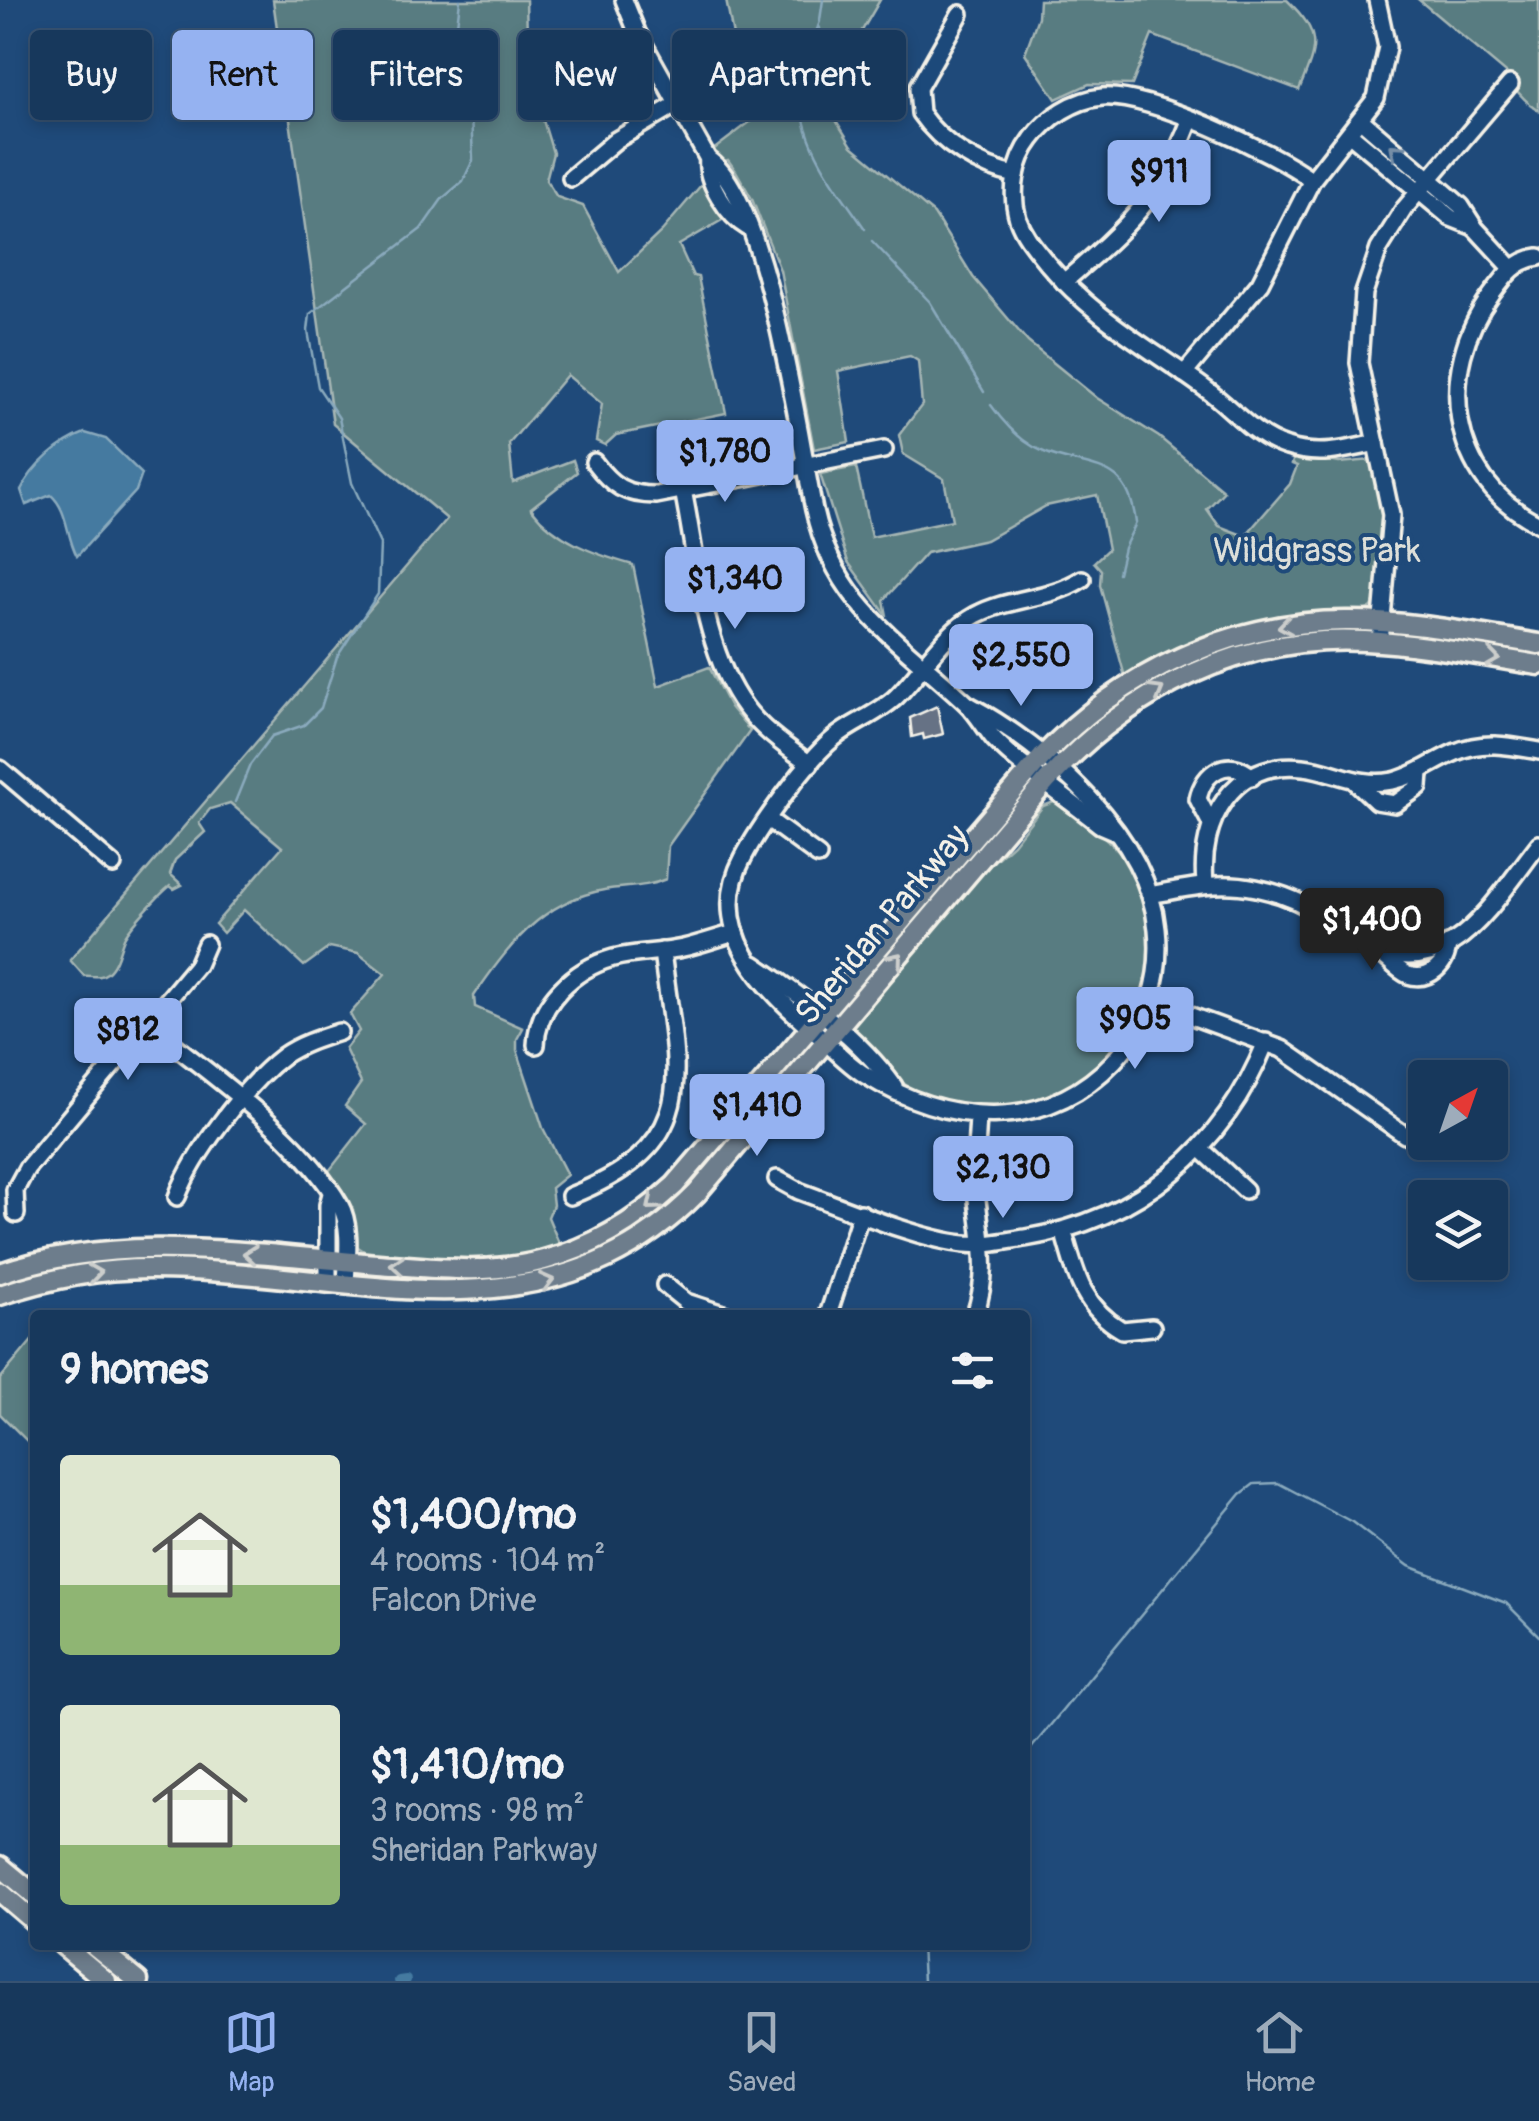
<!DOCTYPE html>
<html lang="en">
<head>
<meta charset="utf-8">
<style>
	:root { --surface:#17385c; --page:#203f62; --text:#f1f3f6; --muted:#9eacbb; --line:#365272; --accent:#95b2f1 }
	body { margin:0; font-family:Pangolin,sans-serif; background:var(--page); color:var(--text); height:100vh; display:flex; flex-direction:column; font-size:38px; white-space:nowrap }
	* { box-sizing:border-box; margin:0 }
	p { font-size:32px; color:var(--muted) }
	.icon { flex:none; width:55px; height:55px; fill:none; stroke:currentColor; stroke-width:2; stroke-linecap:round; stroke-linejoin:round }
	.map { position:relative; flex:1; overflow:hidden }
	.panel { position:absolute; left:30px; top:1310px; width:1000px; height:640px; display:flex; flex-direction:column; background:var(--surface); border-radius:10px; box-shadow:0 5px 15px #0003,0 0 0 2px var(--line) }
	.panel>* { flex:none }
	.top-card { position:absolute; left:30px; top:30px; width:1000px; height:90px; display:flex; gap:20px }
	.needle { width:65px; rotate:40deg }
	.controls { position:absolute; left:1408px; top:1060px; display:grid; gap:20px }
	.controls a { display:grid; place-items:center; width:100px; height:100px; border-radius:10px; background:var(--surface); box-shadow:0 5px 15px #0003,0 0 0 2px var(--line); font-size:50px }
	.price { position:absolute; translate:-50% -85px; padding:0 22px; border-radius:10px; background:var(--accent); color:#111; font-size:32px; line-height:65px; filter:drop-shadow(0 2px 5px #0008) }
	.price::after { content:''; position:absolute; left:50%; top:60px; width:30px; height:22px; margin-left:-15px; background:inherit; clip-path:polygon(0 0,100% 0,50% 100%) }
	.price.active { background:#222; color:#fff }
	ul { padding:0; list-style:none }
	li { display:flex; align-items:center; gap:30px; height:250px; padding:0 30px }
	li span { display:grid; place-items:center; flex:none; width:280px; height:200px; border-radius:10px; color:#555 }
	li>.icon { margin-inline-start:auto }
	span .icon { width:120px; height:120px; fill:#fffc; stroke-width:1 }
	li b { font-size:42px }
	h2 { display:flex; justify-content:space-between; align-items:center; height:120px; padding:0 30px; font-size:42px }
	.pill { padding:0 35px; border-radius:10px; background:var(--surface); box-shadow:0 5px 15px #0003,0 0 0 2px var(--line); font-size:35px; line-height:90px }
	.pill.active { background:var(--accent); color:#111 }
	.dock { display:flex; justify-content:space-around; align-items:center; height:140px; border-top:2px solid var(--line); background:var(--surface); font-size:28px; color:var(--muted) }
	.dock a { display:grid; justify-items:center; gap:5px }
	.dock .active { color:var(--accent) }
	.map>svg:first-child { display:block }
</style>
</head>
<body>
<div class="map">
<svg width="1539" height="1981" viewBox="0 0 1539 1981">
	<rect width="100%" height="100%" fill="#1f4a7a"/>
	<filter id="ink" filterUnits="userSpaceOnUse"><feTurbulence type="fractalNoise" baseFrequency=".01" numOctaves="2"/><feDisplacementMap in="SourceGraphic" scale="20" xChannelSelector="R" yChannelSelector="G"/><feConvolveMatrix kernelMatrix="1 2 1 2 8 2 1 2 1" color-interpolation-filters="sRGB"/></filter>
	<g filter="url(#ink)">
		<!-- green -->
		<g fill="#597c81" stroke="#a6b6b4" stroke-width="2.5">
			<path d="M273 0H526L528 71 553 153 546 180 557 197 583 206 619 272 662 231 708 177 729 216 679 245 693 276 698 277 726 413 616 435 605 445 596 441 602 404 567 375 509 444 513 483 573 460 577 472 531 508C556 541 594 554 633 565L658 686 709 667 730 707 750 731 668 846 666 879C646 888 625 886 604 890 542 901 507 947 474 996L475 1007 523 1028 517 1039V1050L543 1128 567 1175 551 1188 553 1205 548 1217 561 1248 517 1259 454 1263 364 1251 355 1245 343 1196 329 1171 366 1124 345 1106 361 1083 345 1049 359 1031 350 1014 385 974 358 953 330 947 304 966 244 910 223 933 215 924 282 847 230 803 210 809 199 823 205 832 175 860 170 874 182 885 174 889 170 886C160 894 129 927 124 938 119 950 117 965 107 973 99 979 93 975 84 976L70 960 447 519 333 424Z"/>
			<path d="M726 0H880L839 70 834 88 837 122 852 146 934 214 973 277 1028 342 1097 398 1159 437 1224 491 1207 509 1219 526 1245 536 1290 484 1297 466 1292 464 1295 454 1339 463 1372 460C1388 489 1387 578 1372 607 1356 619 1323 613 1303 615 1238 623 1181 646 1125 677L1100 585 1101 570 1094 562 1108 549 1097 495 1046 506 986 540 926 553 884 600 887 616 848 562 820 474 856 467 871 537 952 520 944 479 903 454 899 435 922 405 918 361 910 356 838 371 849 442 814 449 780 270 752 199 736 171 728 160 721 162 713 150 750 122Z"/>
			<path d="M1039 0H1287C1323 35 1317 47 1299 90L1152 35 1132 85 1089 84 1056 99 1025 53 1038 17Z"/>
			<path d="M1419 0H1539V111C1529 104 1522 98 1514 87L1517 82Z"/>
			<path d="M1054 802C1067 805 1074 816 1085 823 1143 860 1152 910 1147 975 1147 987 1146 1002 1139 1012 1125 1032 1111 1055 1091 1071 1040 1113 962 1122 906 1085 893 1076 853 1036 853 1022L974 879 1013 844 1043 806Z"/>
			<polygon points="35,1337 35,1449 0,1414 0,1379"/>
		</g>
		<!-- water -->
		<path fill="#447aa0" stroke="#8aaabd" stroke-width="2.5" d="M85 433 106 439 142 474 136 491 77 556C66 536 68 510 51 495L26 505 21 490C32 466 60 442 85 433Z"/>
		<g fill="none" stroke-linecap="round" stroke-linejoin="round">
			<!-- stream -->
			<g stroke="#8aaabd" stroke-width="2.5">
				<polyline points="820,20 823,0"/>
				<path d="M820 21C815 38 804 54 802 73 792 134 833 182 865 229"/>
				<polyline points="817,46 820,28"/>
				<polyline points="872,241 930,302 984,392"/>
				<path d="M991 405C1005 425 1022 443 1044 452 1090 471 1128 457 1136 523L1124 548 1118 573"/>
				<polyline points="235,802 250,765 272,736 304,725 321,708 337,657 378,594 380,544 352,483 339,418 318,387 308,331 310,314 421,229 442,199 463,181 473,160 471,114 479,70 472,53 455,42 460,0"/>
				<polyline points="1025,1756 1241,1494 1254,1484 1278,1483 1352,1522 1409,1566 1506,1603 1539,1636"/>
				<polyline points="921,1945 923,1981"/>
			</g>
			<!-- canal -->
			<polyline stroke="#447aa0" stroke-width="10" points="399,1981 406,1980"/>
		</g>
		<!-- building -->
		<polygon fill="#667285" stroke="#f4f1e8" stroke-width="2.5" points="937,706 943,734 924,739 923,734 912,737 910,718"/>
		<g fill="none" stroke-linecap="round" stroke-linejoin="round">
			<!-- minor casing -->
			<g stroke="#f4f1e8" stroke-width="22">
				<g id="minor">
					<path d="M624 0 637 32 708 159C766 195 799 438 814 510 835 605 900 641 966 703 977 713 984 727 994 739 1023 769 1067 798 1100 825L1114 831"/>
					<path d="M960 14 918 88 920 113C941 144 980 168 1016 175"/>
					<polyline points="1361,120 1461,206 1475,228 1512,268"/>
					<polyline points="1350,134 1451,218 1474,227"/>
					<path d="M708 159C705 181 728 216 747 227"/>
					<polyline points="571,178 616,140 677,104"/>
					<path d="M1312 180C1273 151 1148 93 1102 97 1074 100 1048 117 1032 139 1015 161 1010 192 1018 219 1024 236 1036 249 1047 263 1095 320 1149 347 1207 390 1234 410 1254 437 1287 447 1317 457 1346 450 1376 443"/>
					<path d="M1539 257C1516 260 1505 276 1492 294 1435 370 1448 480 1539 524"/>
					<path d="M1064 282C1126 228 1159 200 1190 121"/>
					<polyline points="1184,374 1260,283 1312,180 1376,98 1387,47 1377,0"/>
					<path d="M594 462C612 486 625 495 656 495L884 450"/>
					<path d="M683 490C697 558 703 651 745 707 763 731 787 747 810 764"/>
					<polyline points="1380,642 1391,515 1359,363 1364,293 1379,249 1404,209 1510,84"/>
					<path d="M969 705C1047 747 1148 835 1157 929 1162 976 1147 1026 1114 1061 1044 1135 946 1125 865 1075 847 1064 830 1045 814 1031 764 988 705 929 743 858 759 827 807 760 834 738 853 722 879 714 897 696 923 670 943 633 976 615 1010 597 1049 600 1082 579"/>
					<polyline points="0,769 113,865"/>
					<polyline points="1356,782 1376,801 1395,804 1419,787 1420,772"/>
					<polyline points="769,820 818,856"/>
					<path d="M1211 824 1198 799C1204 771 1228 756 1252 777"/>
					<path d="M1205 883C1199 822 1232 759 1303 767 1334 770 1359 788 1393 781 1416 776 1434 761 1456 752 1483 740 1511 746 1539 751"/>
					<path d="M1150 895C1186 888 1219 880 1256 888 1281 893 1306 904 1327 918 1369 945 1401 974 1453 942 1484 923 1516 873 1539 844"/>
					<path d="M1381 953C1389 960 1398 971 1408 975 1430 982 1447 964 1448 944"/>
					<path d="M754 964C804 998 859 1037 894 1086"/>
					<polyline points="1150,1001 1282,1049 1405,1135"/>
					<path d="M148 1024C212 1077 299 1134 340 1205 352 1226 347 1260 346 1283"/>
					<path d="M536 1045C537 1003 574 969 613 958 636 952 660 953 683 948 700 944 717 938 735 933"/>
					<polyline points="1201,1149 1245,1190"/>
					<path d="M777 1179 799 1191C843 1207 920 1240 965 1244 985 1246 1006 1241 1025 1238 1139 1220 1224 1148 1266 1042"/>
					<path d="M570 1196C707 1142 676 1073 662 951"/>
					<path d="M177 1197C193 1154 246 1084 283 1056 300 1044 320 1038 339 1032"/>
					<polyline points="16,1214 15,1190 27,1168 197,965 206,944"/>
					<path d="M1063 1230C1075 1272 1082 1307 1122 1330L1152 1327"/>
					<polyline points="328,1281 328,1205 331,1194"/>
					<polyline points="665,1285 686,1302 726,1315"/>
					<polyline points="828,1315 861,1213"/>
					<path d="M975 1315C991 1266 980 1238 976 1189 974 1165 977 1140 978 1116"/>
				</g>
			</g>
			<!-- major casing -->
			<g stroke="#f4f1e8" stroke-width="25">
				<g id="major">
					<path d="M0 1273C122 1231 252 1254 378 1264 434 1268 489 1275 544 1260 595 1247 637 1220 675 1185L1042 757C1121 673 1232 620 1349 621 1412 621 1476 634 1539 644"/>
					<path d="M0 1295C48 1279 98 1269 149 1269 342 1268 541 1352 697 1193L1047 781C1129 691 1241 634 1365 641 1423 644 1481 656 1539 665"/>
					<polyline points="0,1866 35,1895"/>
					<polyline points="0,1892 35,1922"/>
					<polyline points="63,1945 106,1981"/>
					<polyline points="94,1945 138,1981"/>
				</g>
			</g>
			<!-- minor -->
			<use href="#minor" stroke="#1f4a7a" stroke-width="15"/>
			<!-- major -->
			<use href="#major" stroke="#6d7d8c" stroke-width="18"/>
		</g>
		<!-- one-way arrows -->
		<defs><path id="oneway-chevron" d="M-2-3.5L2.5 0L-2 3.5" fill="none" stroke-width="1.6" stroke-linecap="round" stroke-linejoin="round" transform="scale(2.5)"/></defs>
		<use stroke="#748da6" href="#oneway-chevron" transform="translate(1396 150) rotate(-139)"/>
		<g stroke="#cccecc">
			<use href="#oneway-chevron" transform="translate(1285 626) rotate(171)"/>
			<use href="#oneway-chevron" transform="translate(1493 658) rotate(8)"/>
			<use href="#oneway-chevron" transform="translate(1157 691) rotate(-30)"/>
			<use href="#oneway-chevron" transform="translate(896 959) rotate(-50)"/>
			<use href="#oneway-chevron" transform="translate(653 1204) rotate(140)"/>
			<use href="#oneway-chevron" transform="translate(250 1254) rotate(-175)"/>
			<use href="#oneway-chevron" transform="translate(397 1265) rotate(-175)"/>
			<use href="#oneway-chevron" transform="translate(95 1273) rotate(-8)"/>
			<use href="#oneway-chevron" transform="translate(547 1281) rotate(-14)"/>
		</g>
	</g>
	<g text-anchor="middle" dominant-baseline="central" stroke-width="8" stroke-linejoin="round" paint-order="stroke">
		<!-- park labels -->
		<g font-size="35" fill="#dddfd9" stroke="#1f4a7a">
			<text x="1317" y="551">Wildgrass Park</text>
		</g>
		<!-- street labels -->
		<g font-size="35" fill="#f4f1e8" stroke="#1f4a7a">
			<text transform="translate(882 925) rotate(-50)">Sheridan Parkway</text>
		</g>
	</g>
</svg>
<div class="controls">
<a><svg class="needle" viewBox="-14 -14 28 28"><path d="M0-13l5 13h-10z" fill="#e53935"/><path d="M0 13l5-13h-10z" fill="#9eacbb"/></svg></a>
<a><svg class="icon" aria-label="layers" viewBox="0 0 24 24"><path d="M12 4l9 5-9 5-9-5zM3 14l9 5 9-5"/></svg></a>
</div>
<b class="price" style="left:1159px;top:225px">$911</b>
<b class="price" style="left:725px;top:505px">$1,780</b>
<b class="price" style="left:735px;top:632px">$1,340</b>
<b class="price" style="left:1021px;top:709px">$2,550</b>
<b class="price active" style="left:1372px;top:973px">$1,400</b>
<b class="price" style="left:1135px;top:1072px">$905</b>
<b class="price" style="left:128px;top:1083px">$812</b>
<b class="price" style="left:757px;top:1159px">$1,410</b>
<b class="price" style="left:1003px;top:1221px">$2,130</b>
<div class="top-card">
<a class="pill">Buy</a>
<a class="pill active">Rent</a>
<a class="pill">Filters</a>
<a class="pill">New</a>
<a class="pill">Apartment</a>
</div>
<section class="panel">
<h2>9 homes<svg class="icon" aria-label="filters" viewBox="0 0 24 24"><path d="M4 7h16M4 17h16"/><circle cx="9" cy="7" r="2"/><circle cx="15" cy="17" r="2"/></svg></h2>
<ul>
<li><span style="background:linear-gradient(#dfe7d0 65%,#8fb573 0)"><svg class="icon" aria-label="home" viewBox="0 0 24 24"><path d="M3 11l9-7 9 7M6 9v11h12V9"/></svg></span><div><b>$1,400/mo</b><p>4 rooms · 104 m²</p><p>Falcon Drive</p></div></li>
<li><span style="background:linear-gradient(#dfe7d0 70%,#8fb573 0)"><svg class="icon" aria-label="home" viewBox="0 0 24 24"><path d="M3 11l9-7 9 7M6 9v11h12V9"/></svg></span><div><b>$1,410/mo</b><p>3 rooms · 98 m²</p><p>Sheridan Parkway</p></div></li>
</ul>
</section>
</div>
<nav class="dock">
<a class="active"><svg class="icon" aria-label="map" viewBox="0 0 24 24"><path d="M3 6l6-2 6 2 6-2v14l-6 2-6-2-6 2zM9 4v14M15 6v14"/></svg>Map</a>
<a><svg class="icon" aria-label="saved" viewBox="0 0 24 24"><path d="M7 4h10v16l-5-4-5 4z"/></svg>Saved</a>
<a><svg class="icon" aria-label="home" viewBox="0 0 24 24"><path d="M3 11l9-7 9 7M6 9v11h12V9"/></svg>Home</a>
</nav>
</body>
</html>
